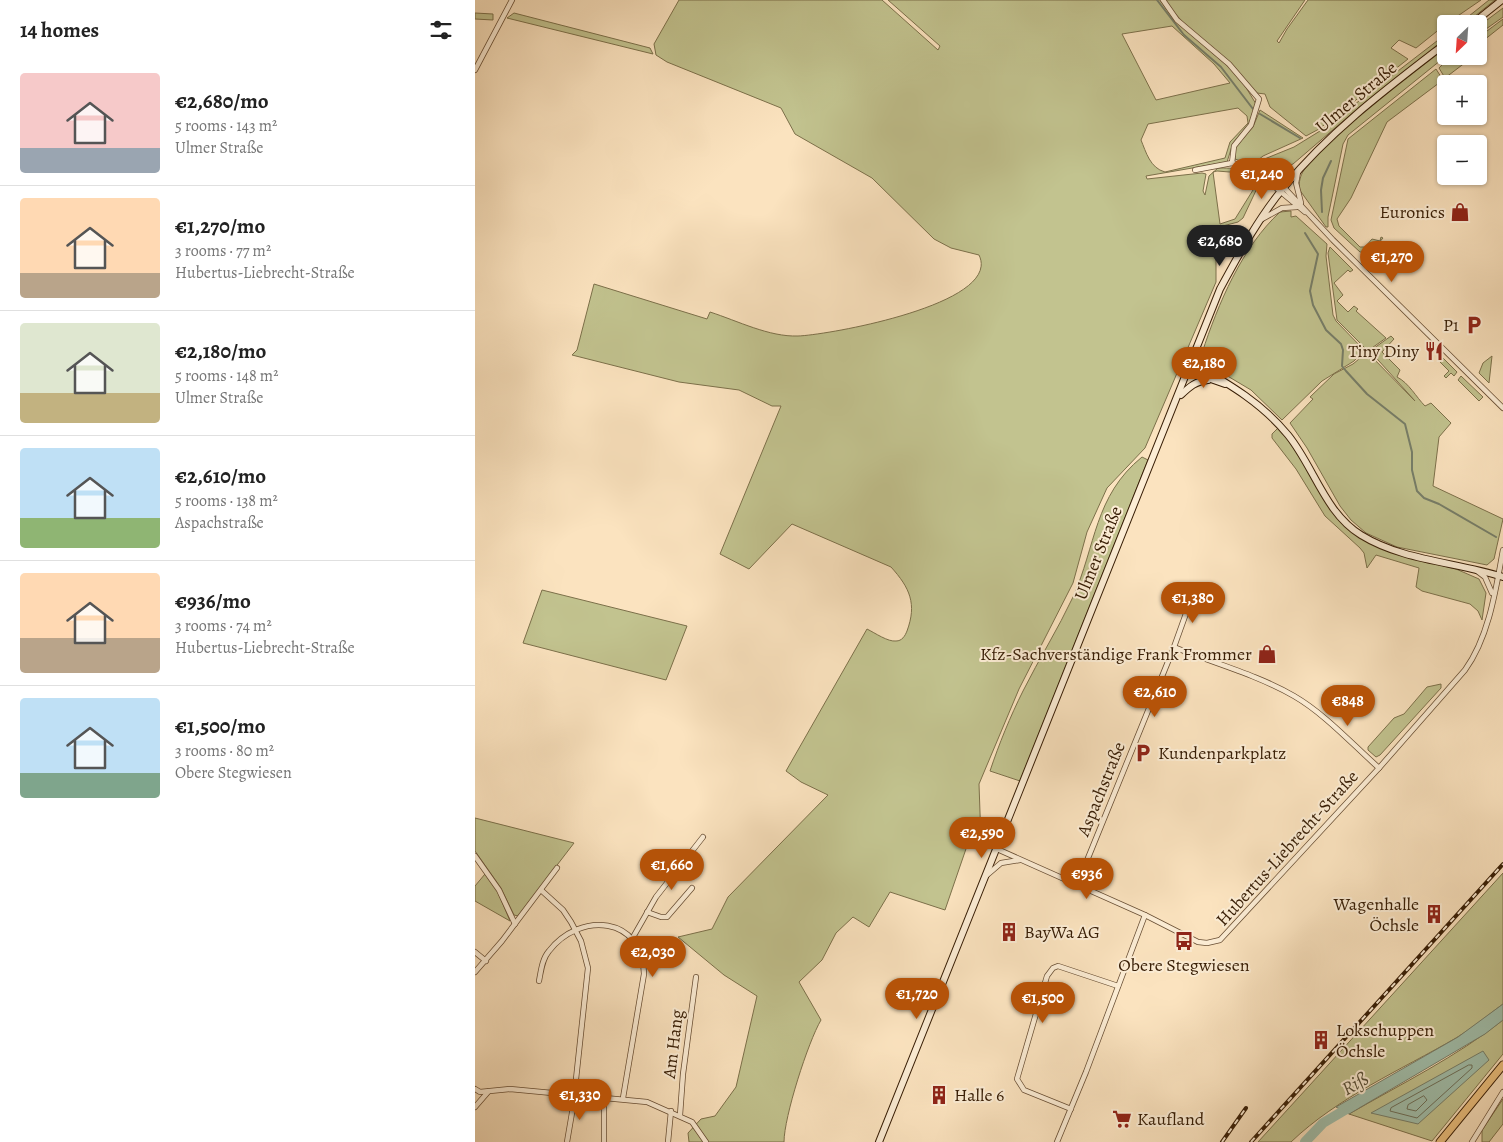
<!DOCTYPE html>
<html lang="en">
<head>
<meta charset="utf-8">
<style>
	:root { --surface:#fff; --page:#f6f6f6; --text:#222; --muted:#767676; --line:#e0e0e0; --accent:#b45309 }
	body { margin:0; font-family:Alegreya,serif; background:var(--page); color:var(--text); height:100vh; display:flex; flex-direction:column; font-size:19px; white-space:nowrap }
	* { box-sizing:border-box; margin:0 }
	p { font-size:16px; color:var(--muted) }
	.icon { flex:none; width:28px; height:28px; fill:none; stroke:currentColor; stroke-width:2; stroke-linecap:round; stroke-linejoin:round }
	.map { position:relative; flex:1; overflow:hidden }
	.details { display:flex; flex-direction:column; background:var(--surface); width:475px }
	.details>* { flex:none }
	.needle { width:32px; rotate:205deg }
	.buttons { position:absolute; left:962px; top:15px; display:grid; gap:10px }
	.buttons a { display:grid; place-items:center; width:50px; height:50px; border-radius:5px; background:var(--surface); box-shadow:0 1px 4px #0004; font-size:25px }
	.price { position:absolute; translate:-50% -42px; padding:0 11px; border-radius:18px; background:var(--accent); color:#fff; font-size:16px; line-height:32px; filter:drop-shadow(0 1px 2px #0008) }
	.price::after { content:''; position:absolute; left:50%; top:30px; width:15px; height:11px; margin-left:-8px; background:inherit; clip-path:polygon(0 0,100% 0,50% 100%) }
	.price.active { background:#222; color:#fff }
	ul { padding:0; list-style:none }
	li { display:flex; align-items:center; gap:15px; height:125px; padding:0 20px }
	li+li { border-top:1px solid var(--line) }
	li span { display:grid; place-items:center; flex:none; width:140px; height:100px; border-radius:5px; color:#555 }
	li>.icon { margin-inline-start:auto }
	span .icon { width:60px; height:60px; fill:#fffc; stroke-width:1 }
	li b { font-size:21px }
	h2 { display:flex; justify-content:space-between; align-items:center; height:60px; padding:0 20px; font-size:21px }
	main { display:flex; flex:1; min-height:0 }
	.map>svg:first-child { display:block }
</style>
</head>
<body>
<main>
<section class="details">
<h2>14 homes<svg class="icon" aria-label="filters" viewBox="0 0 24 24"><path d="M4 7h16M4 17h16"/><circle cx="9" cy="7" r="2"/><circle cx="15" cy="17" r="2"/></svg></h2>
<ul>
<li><span style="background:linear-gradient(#f6c9c9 75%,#9aa5b1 0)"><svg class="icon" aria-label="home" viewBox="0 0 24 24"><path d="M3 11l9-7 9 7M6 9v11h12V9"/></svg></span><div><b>€2,680/mo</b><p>5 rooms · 143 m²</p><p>Ulmer Straße</p></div></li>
<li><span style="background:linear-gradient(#ffd9b3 75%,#b9a48a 0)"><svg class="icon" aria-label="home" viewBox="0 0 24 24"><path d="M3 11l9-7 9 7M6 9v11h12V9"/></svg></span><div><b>€1,270/mo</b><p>3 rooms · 77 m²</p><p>Hubertus-Liebrecht-Straße</p></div></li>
<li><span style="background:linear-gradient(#dfe7d0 70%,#c2b280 0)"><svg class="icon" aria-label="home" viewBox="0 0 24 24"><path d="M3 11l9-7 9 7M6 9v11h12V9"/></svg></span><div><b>€2,180/mo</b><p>5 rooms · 148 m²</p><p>Ulmer Straße</p></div></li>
<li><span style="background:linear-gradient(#bfe0f5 70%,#8fb573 0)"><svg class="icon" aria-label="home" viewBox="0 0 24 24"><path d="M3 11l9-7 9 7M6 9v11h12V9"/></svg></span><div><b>€2,610/mo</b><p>5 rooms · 138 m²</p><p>Aspachstraße</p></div></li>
<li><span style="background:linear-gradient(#ffd9b3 65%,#b9a48a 0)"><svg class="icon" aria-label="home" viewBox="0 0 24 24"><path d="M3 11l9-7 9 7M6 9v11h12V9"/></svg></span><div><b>€936/mo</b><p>3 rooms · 74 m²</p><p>Hubertus-Liebrecht-Straße</p></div></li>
<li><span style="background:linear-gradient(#bfe0f5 75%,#7fa58c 0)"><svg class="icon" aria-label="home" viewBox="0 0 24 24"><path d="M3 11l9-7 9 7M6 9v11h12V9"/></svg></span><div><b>€1,500/mo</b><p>3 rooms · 80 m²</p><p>Obere Stegwiesen</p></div></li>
</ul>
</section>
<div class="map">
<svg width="1028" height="1142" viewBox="0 0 1028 1142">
	<rect width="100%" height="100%" fill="#fbe3bf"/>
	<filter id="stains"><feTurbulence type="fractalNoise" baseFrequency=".004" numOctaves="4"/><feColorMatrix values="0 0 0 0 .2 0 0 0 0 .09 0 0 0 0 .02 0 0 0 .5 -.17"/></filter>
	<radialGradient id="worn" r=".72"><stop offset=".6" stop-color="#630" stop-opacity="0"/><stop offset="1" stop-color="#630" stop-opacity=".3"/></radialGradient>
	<!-- green -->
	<g fill="#c2c38f" stroke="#7c704a" fill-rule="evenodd">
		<path d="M204 0H407L463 50 465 46 413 0H685L704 24 764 76 781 104 778 119 758 143 752 162 671 176 672 179 727 173 731 174 728 191 730 195 734 176 743 168C756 168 780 168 785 182L768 218 763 222 744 227 737 246 741 261V282L670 448 632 488 612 532 598 583 544 689 504 784 506 841 493 843 470 910 415 892 394 927 378 917 361 933 347 960 324 982 346 1020C333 1042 309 1117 309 1142H214L213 1133 226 1119 240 1116 261 1087 282 996 249 975 203 937 237 929 253 897 353 795 326 782 311 771 392 629C400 633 413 642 421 641 427 641 430 636 432 631 442 604 435 588 416 567L317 524 274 569 245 554 306 406H297L264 390 204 382 97 355 102 350 119 284 232 319 235 312C263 321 294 337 323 336 353 335 528 304 504 255L476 248 459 239 397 178 320 134 306 108 192 62 181 55 179 44ZM697 26 739 64 755 83 681 100 647 34ZM763 108 772 116 773 123 755 142 750 158 690 172C675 168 671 152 666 140L673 124ZM742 171 767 173 779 179 778 190 760 219 745 224 738 172Z"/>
		<path d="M689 0H830L802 41 804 43 812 29 833 0H1006L971 24 941 48 924 40 916 48 933 59 844 129 831 136 795 107 790 94 782 93C754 58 715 36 689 0Z"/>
		<polygon points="1014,0 1020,0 990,24 984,24"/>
		<polygon points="1028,8 1028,17 1004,34 1004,26"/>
		<polygon points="0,13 18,14 18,20 0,19"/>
		<polygon points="39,13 175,48 178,54 32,18"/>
		<polygon points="1028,19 1028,25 1004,44 1004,37"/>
		<polygon points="971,34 971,39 888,104 818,164 800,171 784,167 787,160 819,147 845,131"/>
		<path d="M971 47V56L873 135 868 144 853 217V227H851L824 189C824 182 825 176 829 170 861 128 927 79 971 47Z"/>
		<polygon points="976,56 992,56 991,62 970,78 964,68"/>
		<polygon points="961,69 968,80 912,122 876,198 862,219 864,226 885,247 890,247 897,239 905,241 906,237 908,238 896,252 885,252 859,228 856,220 873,139"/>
		<polygon points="785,110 828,138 788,156 777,165 760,159 760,148 778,127"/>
		<path d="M816 211V217L821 216 852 244 851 256 858 315 861 321 889 350 879 361 847 381 807 420 776 390 729 362 727 353C743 304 767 247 805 212Z"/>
		<polygon points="855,247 878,270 875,272 873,270 859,283 868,295 862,301 873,312 879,306 883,309 881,311 911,338 894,350 892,350 862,320 853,253"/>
		<path d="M916 336 919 339 907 352 925 370 922 377C934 383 941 397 950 406L956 403 976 423 964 437 958 486 1028 519 1019 559 1012 565 922 547 891 533 876 520 865 506 832 448 815 423 838 399 835 397 859 374 878 364 890 354 895 355 940 401 895 351Z"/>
		<polygon points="1017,356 1014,383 1004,373 1008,363"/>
		<polygon points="968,358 982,372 979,376 976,373 971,378 969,376 974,371 965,362"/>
		<polygon points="986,376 1008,397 1004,401 983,380"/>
		<polygon points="804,427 814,438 870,526 921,554 981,569 1004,579 1011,593 1007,620 1003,611 995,604 947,591 941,587 944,568 901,555 892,568 889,553 885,548 850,516 821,469 797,438 797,434"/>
		<path d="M667 457 673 460 545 781 515 771C524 744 535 717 548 691 564 659 583 629 598 597 621 546 619 496 667 457Z"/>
		<polygon points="67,590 212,626 191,680 48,643"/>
		<polygon points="966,684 966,688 905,755 901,757 893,750 893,747 919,718 929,714 952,687"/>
		<polygon points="0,818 99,843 43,916 39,915 26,888 0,851"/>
		<path d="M1028 873V1004C1013 1015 998 1028 981 1038 926 1070 863 1097 816 1142H783Z"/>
		<polygon points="10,874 22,890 35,921 0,901 0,886"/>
		<path d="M1028 1020V1054L957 1141 874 1114C926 1084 981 1057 1028 1020Z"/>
		<polygon points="1028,1099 1028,1124 1014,1142 1007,1142 1007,1130"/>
	</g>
	<!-- water -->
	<g fill="#a0bfac" stroke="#767e69">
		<polygon points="1028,1004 1028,1020 1010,1034 874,1114 861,1107 983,1037"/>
		<polygon points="1008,1051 1014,1060 943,1124 896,1113"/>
	</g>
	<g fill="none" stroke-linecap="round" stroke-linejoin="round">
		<!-- shore -->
		<g stroke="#6c6e58" stroke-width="1">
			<polygon points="994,1065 997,1065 997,1068 942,1118 915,1111 916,1108"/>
			<polygon points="949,1096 952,1100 941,1111 932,1109 933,1105"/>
		</g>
		<!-- stream -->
		<g stroke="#767e69" stroke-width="2">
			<polyline points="682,0 709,35 746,67 778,109"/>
			<polyline points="785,114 825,138"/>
			<polyline points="847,212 846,190 848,178 856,161"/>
			<polyline points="830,233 843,254 835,291 838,305 851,330 866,344 868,350 867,366 871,371 892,394 930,424 937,452 937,470 942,491 949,498 964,504 1021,537"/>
		</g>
		<!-- river -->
		<polyline stroke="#a0bfac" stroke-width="10" points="830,1142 848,1123 880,1104"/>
		<!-- street casing -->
		<g stroke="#684e34" stroke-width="6">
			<g id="street">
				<polyline points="688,0 702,20 754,64 784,99 776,125 759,146 757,163"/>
				<polyline points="0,70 37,0"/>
				<polyline points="720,170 757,163 788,172 802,180 858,240 1028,408"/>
				<polyline points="781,171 830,212"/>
				<polyline points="823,172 821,183 826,203"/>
				<polyline points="787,219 807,208 822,207"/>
				<polyline points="1002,571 1010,577 1017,593"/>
				<polyline points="699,647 718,594"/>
				<path d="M522 849 670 915 723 942 732 943 745 940 904 768 990 670C1014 637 1021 589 1028 550"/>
				<polyline points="0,856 24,890 40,924"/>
				<polyline points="512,875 526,863 545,860"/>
				<path d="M602 885 699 647C738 663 783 675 819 696 850 714 877 744 904 768"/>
				<polyline points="66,890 88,910 96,922 106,941 113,968 98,1107 92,1142"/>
				<polyline points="172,912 186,917 192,917 217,888"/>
				<polyline points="157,939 181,897 228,837"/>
				<polyline points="0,952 11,961"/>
				<polyline points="0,972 27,941 82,868"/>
				<path d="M64 981C66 971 67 959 74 951 105 911 168 916 169 974L148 1098"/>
				<polyline points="0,1089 5,1092 35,1089 172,1102 217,1122 231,1142"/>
				<polyline points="129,1097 129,1142"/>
				<polyline points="0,1107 13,1092"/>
				<polyline points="596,1109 549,1090 542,1079 572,976 578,968 583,966 643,986"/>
				<polyline points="205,1115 208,1074 221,977"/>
				<polyline points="193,1142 196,1111"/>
				<polyline points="582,1142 611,1072 670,915"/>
				<polyline points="997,1142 1028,1092"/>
			</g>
		</g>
		<!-- secondary casing -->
		<g stroke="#371d05" stroke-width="8">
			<g id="secondary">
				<polyline points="997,24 1027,0"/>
				<path d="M716 362C752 383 786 402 813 435 839 467 850 513 886 535 928 561 982 562 1028 577"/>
				<polyline points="713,371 750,384"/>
				<path d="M706 395C714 387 721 381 733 380"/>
				<path d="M404 1142 745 289C764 254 784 217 810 186 856 130 914 87 971 43"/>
			</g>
		</g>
		<!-- primary casing -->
		<g stroke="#371d05" stroke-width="9">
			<polyline id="primary" points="965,1142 1028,1065"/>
		</g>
		<!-- street -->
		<use href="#street" stroke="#fcedd5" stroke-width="4.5"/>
		<!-- secondary -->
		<use href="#secondary" stroke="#fcedd5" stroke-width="6"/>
		<!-- primary -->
		<use href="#primary" stroke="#eec280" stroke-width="7"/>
		<!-- rail casing -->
		<g stroke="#371d05" stroke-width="4">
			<g id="rail">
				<polyline points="747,1142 771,1108"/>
				<polyline points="776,1142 1028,864"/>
			</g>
		</g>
		<!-- rail -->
		<use href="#rail" stroke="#fcedd5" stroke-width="2" stroke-dasharray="5.5" stroke-linecap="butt"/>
	</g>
	<!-- icons -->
	<defs>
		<g id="shop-bare" transform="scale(1.5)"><path d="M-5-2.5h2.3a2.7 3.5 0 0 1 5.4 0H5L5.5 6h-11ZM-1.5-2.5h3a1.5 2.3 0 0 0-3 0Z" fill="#8f2418" stroke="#fcedd5" stroke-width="2.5" paint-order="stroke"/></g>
		<g id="parking-bare" transform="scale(1.5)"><path d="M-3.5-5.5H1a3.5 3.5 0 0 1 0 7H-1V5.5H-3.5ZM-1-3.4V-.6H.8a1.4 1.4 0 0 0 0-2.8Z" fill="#8f2418" stroke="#fcedd5" stroke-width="2.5" paint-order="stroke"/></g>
		<g id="restaurant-bare" transform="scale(1.5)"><path d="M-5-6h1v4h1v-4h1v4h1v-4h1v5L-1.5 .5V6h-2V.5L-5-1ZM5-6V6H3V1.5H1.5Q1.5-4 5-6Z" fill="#8f2418" stroke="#fcedd5" stroke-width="2.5" paint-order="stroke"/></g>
		<g id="building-bare" transform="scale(1.5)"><path d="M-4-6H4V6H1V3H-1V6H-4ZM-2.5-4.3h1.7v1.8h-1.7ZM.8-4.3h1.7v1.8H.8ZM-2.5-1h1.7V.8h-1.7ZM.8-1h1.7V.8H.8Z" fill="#8f2418" stroke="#fcedd5" stroke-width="2.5" paint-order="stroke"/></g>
		<g id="bus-bare" transform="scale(1.5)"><path d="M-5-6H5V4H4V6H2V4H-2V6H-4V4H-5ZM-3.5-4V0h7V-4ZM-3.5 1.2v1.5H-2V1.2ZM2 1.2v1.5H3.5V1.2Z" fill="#8f2418" stroke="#fcedd5" stroke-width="2.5" paint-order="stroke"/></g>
		<g id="supermarket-bare" transform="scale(1.5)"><path d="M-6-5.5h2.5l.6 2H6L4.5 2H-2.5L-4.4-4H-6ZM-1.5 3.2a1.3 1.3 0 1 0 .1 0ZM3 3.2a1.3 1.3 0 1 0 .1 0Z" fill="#8f2418" stroke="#fcedd5" stroke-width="2.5" paint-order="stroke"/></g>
	</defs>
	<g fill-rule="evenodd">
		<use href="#shop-bare" x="985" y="212"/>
		<use href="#parking-bare" x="999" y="325"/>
		<use href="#restaurant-bare" x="959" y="351"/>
		<use href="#shop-bare" x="792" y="654"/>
		<use href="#parking-bare" x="668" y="753"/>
		<use href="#building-bare" x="959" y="914"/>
		<use href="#building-bare" x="534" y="932"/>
		<use href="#bus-bare" x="709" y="941"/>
		<use href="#building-bare" x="846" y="1040"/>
		<use href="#building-bare" x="464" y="1095"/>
		<use href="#supermarket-bare" x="647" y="1119"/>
	</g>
	<g text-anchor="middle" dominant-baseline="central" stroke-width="4" stroke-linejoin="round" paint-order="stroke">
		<!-- street labels -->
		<g font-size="18" fill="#371d05" stroke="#fcedd5">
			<text transform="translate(881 97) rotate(-40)">Ulmer Straße</text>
			<text transform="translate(623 553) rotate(-68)">Ulmer Straße</text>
			<text transform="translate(626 789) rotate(-68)">Aspachstraße</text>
			<text transform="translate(812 848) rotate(-48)">Hubertus-Liebrecht-Straße</text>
			<text transform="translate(198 1044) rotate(-83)">Am Hang</text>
		</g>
		<!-- poi labels -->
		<g font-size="18" fill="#371d05" stroke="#fcedd5" text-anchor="end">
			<text x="970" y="212">Euronics</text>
			<text x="984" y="325">P1</text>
			<text x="944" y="351">Tiny Diny</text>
			<text x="777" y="654">Kfz-Sachverständige Frank Frommer</text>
			<text x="683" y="753" text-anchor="start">Kundenparkplatz</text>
			<text x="944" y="904">Wagenhalle<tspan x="944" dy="21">Öchsle</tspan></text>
			<text x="549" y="932" text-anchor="start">BayWa AG</text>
			<text x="709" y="965" text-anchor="middle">Obere Stegwiesen</text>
			<text x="861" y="1030" text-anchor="start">Lokschuppen<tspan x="861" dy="21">Öchsle</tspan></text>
			<text x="479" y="1095" text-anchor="start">Halle 6</text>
			<text x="662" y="1119" text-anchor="start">Kaufland</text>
		</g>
		<!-- water labels -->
		<g font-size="19" font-style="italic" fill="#564e37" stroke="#fcedd5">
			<text transform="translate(880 1084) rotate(-30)">Riß</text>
		</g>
	</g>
	<rect width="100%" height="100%" filter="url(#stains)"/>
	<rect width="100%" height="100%" fill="url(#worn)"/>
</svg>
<div class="buttons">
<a><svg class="needle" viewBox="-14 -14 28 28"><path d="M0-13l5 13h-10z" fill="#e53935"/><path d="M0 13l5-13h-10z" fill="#767676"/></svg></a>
<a>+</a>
<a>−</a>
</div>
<b class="price" style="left:787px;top:200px">€1,240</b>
<b class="price active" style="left:745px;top:267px">€2,680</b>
<b class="price" style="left:917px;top:283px">€1,270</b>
<b class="price" style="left:729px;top:389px">€2,180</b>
<b class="price" style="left:718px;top:624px">€1,380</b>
<b class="price" style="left:680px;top:718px">€2,610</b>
<b class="price" style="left:873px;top:727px">€848</b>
<b class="price" style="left:507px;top:859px">€2,590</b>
<b class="price" style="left:197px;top:891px">€1,660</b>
<b class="price" style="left:612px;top:900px">€936</b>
<b class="price" style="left:178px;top:978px">€2,030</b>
<b class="price" style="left:442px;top:1020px">€1,720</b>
<b class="price" style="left:568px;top:1024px">€1,500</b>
<b class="price" style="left:105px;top:1121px">€1,330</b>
</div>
</main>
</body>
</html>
